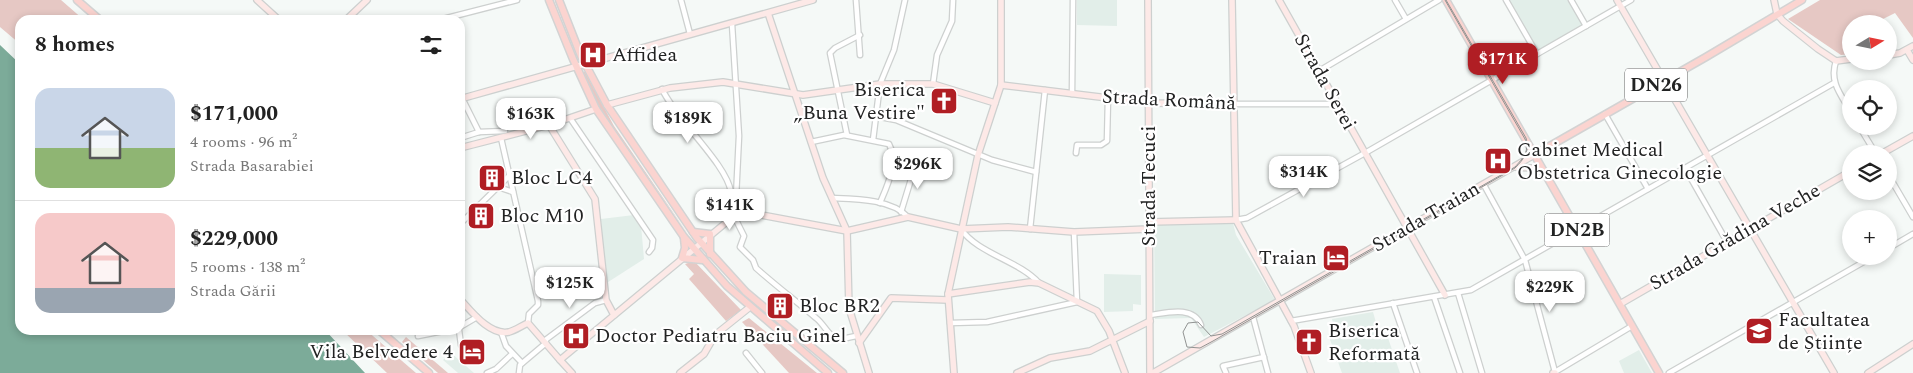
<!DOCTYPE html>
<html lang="en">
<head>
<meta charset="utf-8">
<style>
	:root { --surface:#fff; --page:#f2f2f2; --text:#222; --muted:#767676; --line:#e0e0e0; --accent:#b01e24 }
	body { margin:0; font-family:Spectral,serif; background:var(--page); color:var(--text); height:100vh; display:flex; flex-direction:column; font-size:19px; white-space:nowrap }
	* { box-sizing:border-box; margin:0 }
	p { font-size:16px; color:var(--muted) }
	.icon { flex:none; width:28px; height:28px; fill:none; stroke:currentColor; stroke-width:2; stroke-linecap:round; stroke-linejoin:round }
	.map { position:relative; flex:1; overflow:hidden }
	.details { position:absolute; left:15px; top:15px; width:450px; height:320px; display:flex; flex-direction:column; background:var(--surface); border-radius:15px; box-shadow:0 2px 8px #0003 }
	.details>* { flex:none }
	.needle { width:32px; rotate:80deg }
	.tools { position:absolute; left:1842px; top:15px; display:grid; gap:10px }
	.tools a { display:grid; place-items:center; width:55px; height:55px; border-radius:50%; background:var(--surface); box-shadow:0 2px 8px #0003; font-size:25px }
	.price { position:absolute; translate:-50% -42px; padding:0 11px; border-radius:10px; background:#fff; color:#222; font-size:16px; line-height:32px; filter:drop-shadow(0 1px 2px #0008) }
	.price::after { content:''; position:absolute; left:50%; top:30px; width:15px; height:11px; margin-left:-8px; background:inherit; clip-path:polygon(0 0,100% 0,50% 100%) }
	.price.active { background:var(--accent); color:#fff }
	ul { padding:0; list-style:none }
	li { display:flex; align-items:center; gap:15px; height:125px; padding:0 20px }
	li+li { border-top:1px solid var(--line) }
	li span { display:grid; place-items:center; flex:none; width:140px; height:100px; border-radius:15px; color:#555 }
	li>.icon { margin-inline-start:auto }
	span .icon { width:60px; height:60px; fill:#fffc; stroke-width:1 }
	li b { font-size:21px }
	h2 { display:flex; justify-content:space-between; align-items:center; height:60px; padding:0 20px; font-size:21px }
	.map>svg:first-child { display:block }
</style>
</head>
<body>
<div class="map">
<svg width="1913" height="373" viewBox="0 0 1913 373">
	<rect width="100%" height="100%" fill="#f5f9f7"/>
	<!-- built -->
	<g fill="#e2eee9">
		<polygon points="1077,0 1117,0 1117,26 1077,25"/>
		<polygon points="1508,0 1568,0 1583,25 1538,52"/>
		<polygon points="634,215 641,225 644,259 605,284 601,219"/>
		<polygon points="1233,223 1236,235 1275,300 1204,337 1191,318 1155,319 1154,225"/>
		<polygon points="1104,274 1141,275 1141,305 1133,304 1133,311 1104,312"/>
		<polygon points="1373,312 1381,340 1388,338 1400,373 1342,373 1328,334 1335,332 1332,319"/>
		<polygon points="1639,350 1652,373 1624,373 1619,361"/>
		<polygon points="451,353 474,373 458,373 443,360"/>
	</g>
	<!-- green -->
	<g fill="#e6c8c4">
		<polygon points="0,0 61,0 84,20 20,20 20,44 0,27"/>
		<polygon points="1820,0 1913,0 1913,38 1895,13 1883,19 1886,24 1851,24 1851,54 1841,55 1788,19"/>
		<polygon points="583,72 585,72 614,126 692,240 598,106"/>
		<polygon points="694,261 741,310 726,321 689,279 694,274 685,264"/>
		<polygon points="749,318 817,373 789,373 742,322"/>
		<polygon points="342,330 366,330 416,373 387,373"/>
		<polygon points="406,337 448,373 438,373 402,342"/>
	</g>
	<!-- water -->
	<polygon fill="#7cab99" points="0,45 20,64 20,330 325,330 365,373 0,373"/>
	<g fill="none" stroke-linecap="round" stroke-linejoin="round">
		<!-- street casing -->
		<g stroke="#cdd0cf" stroke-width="7">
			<g id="street">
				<polyline points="681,0 690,34"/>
				<polyline points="856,0 860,55"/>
				<polyline points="1395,0 1406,19"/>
				<polyline points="1506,0 1537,54"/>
				<polyline points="1571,0 1586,26"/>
				<polyline points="439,20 517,0"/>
				<path d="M732 24 739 136 735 218 744 236 740 247 753 260 756 268C775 285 796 301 816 318 824 324 827 334 837 340L856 336"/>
				<path d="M1836 61C1829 82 1841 95 1851 112"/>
				<polyline points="1319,71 1439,0"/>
				<polyline points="933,84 937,55 952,21 953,0"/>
				<path d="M662 89C677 121 726 163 731 192"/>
				<polyline points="1072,94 1073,0"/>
				<polyline points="462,98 479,132"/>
				<polyline points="1233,104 1337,104"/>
				<polyline points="1605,114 1648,189"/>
				<polyline points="875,116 896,120 992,160 1036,172"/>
				<polyline points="570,118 653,240 652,248 649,252"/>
				<polyline points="1859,126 1876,154"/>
				<polyline points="847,135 830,53 835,48 860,35"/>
				<polyline points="460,138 479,132 505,131"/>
				<polyline points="501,138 538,301 538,305 529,314 528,323"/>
				<polyline points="873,140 880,84 894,50 905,0"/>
				<path d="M811 142 844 135 889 144C899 162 887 186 880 203"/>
				<polyline points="1076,153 1077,145 1101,145 1107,141 1108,98"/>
				<polyline points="893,156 923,166"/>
				<polyline points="1685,168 1727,242"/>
				<polyline points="1889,176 1913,217"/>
				<polyline points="1484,185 1525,260 1555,372 1632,326"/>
				<polyline points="498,187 513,192"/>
				<path d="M832 198C856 199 891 199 908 217"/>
				<polyline points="901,212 916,163"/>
				<polyline points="1236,220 1247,218 1365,153 1631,0"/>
				<polyline points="460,224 510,175"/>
				<path d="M961 229C978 254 1018 260 1039 283"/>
				<polyline points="1030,229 1045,90"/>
				<polyline points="1889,248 1913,234"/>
				<polyline points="1458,293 1482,373"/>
				<polyline points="1434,297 1460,373"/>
				<polyline points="1393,303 1417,373"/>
				<path d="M1150 315C1166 313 1193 305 1201 325"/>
				<polyline points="1253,317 1268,373"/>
				<polyline points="1291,321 1471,290 1834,83"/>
				<polyline points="950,323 987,322 1077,302 1074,232"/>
				<polyline points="460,327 477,317"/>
				<polyline points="459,330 461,345"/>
				<polyline points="501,332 506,346 522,363"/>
				<polyline points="418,336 448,330"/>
				<polyline points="544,341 595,303 606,300"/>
				<polyline points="746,353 762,373"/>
				<polyline points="487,373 496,369 512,354"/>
				<polyline points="519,373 520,365 546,343"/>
				<polyline points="1226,373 1223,366 1264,357"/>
				<polyline points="1669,373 1874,256"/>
			</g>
		</g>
		<!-- secondary casing -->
		<g stroke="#cdd0cf" stroke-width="8">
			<g id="secondary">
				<polyline points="257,0 279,20"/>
				<polyline points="1148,0 1150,373"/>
				<polyline points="1232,0 1236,220 1294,326 1311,373"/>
				<polyline points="1279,0 1445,295"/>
				<polyline points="1617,0 1834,373"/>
				<polyline points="1774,0 1777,14 1783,21 1818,49 1836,61 1851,59"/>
				<polyline points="768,13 823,178 847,231 849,308 869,373"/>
				<polyline points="346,20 367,0"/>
				<polyline points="1907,50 1913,60"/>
				<polyline points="1889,55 1900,53 1913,46"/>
				<polyline points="1001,85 1149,103 1233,104"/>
				<polyline points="460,99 813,0"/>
				<polyline points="607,105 670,88 723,82 803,95 880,84 933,84 995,103"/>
				<polyline points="549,125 595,199 606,300 614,315"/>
				<polyline points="460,148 549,125 596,109"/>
				<polyline points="1881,154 1913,136"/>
				<polyline points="1515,167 1531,168 1545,173"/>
				<polyline points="1149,222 1236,220"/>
				<polyline points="948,294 1030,282 1039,283 1097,311 1109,331 1125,373"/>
				<path d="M460 299C471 311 490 336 509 332 516 330 521 326 528 323L560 360"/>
				<polyline points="1620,304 1851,171"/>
				<polyline points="859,343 891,298 948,300"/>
				<polyline points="572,373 560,360 740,211 847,231 908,217 961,229 1008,227 1074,232 1149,229"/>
				<polyline points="680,373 704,354 715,335 750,307"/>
				<polyline points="954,373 948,294 978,155 1001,85 1001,0"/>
				<polyline points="1017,373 1050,358 1090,351 1150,321"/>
				<polyline points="1153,373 1534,155"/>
				<polyline points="1553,373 1555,373"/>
				<polyline points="1868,373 1913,344"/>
			</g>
		</g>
		<!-- primary casing -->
		<g stroke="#d3d3d3" stroke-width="9">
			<g id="primary">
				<polyline points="77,0 100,20"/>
				<polyline points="549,0 573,59 596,109 684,237 727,286 828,373"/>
				<polyline points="559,0 581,56 607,105 697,238 746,292 843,373"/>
				<polyline points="1446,0 1659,373"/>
				<polyline points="1534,155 1706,57 1802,0"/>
				<polyline points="693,232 710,234 710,254"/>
				<polyline points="684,238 685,248 682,258 702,260"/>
				<polyline points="379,330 429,373"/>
			</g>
		</g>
		<!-- street -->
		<use href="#street" stroke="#fff" stroke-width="4.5"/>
		<!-- secondary -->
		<use href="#secondary" stroke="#fde9e7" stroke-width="5.5"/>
		<!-- primary -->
		<use href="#primary" stroke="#fbd4d0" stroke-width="6"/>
		<!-- tram -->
		<path stroke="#919392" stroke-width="1" d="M1445 0 1525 139C1530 151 1523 158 1515 167L1222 334 1211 336 1198 322 1188 323 1183 332 1187 347 1200 348 1213 341 1515 168C1524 159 1530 151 1526 138L1446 0"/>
	</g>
	<!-- icons -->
	<defs>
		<g id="hospital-square" transform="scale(1.4375)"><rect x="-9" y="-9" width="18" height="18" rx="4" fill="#b01e24" stroke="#fff"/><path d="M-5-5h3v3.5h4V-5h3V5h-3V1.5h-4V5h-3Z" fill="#fff"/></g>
		<g id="church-square" transform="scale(1.4375)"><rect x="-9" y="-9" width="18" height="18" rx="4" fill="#b01e24" stroke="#fff"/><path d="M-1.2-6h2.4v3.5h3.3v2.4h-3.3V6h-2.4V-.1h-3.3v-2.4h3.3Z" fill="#fff"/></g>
		<g id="building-square" transform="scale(1.4375)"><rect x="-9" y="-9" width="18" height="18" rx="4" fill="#b01e24" stroke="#fff"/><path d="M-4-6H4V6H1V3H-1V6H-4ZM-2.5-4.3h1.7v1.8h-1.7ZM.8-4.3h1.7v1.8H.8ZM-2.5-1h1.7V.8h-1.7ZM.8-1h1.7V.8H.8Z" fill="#fff"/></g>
		<g id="hotel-square" transform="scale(1.4375)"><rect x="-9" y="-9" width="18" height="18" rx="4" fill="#b01e24" stroke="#fff"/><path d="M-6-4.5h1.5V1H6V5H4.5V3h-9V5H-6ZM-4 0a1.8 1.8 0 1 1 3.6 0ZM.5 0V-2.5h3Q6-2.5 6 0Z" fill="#fff"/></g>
		<g id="university-square" transform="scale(1.4375)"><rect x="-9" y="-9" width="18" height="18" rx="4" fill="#b01e24" stroke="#fff"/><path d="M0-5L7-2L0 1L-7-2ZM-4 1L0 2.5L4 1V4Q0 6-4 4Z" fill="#fff"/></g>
	</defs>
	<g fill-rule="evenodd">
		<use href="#hospital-square" x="593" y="55"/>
		<use href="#church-square" x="944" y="101"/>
		<use href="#hospital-square" x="1498" y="161"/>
		<use href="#building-square" x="492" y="178"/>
		<use href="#building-square" x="481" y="216"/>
		<use href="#hotel-square" x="1336" y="258"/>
		<use href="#building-square" x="780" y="306"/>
		<use href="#university-square" x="1759" y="331"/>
		<use href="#hospital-square" x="576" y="336"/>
		<use href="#church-square" x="1309" y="342"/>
		<use href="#hotel-square" x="472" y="352"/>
	</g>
	<g text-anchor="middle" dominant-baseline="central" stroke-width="4.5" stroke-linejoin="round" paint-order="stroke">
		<!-- shield labels -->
		<g fill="#fff" stroke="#646565" stroke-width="1">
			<rect x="1625" y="68.5" width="62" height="33" rx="4"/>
			<rect x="1544.5" y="213.5" width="65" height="33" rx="4"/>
		</g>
		<g font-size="19" font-weight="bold" fill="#222323">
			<text x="1656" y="85">DN26</text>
			<text x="1577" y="230">DN2B</text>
		</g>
		<!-- poi labels -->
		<g font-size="20" fill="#222323" stroke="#fff" text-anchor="start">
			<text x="612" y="55">Affidea</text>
			<text x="925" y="90" text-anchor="end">Biserica<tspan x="925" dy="23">„Buna Vestire"</tspan></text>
			<text x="1517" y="150">Cabinet Medical<tspan x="1517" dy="23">Obstetrica Ginecologie</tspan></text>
			<text x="511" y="178">Bloc LC4</text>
			<text x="500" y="216">Bloc M10</text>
			<text x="1317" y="258" text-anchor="end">Traian</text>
			<text x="799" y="306">Bloc BR2</text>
			<text x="1778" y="320">Facultatea<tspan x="1778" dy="23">de Științe</tspan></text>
			<text x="1328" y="331">Biserica<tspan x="1328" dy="23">Reformată</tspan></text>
			<text x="595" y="336">Doctor Pediatru Baciu Ginel</text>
			<text x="453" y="352" text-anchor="end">Vila Belvedere 4</text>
		</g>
		<!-- street labels -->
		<g font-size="20" fill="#222323" stroke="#fff">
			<text transform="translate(1325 82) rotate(61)">Strada Serei</text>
			<text transform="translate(1169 100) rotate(3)">Strada Română</text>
			<text transform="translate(1149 186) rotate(-90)">Strada Tecuci</text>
			<text transform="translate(1426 217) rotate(-30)">Strada Traian</text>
			<text transform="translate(1735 237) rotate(-30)">Strada Grădina Veche</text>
		</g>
	</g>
</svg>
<div class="tools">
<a><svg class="needle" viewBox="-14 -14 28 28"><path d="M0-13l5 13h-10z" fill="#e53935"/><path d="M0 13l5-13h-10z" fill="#767676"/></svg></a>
<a><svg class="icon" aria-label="locate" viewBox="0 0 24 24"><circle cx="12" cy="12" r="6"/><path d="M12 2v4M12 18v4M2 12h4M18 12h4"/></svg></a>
<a><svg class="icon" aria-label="layers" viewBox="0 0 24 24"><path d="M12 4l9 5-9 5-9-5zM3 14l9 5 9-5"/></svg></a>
<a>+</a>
</div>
<b class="price active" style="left:1503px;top:85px">$171K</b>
<b class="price" style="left:531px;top:140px">$163K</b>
<b class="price" style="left:688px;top:144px">$189K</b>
<b class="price" style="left:918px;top:190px">$296K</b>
<b class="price" style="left:1304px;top:198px">$314K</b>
<b class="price" style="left:730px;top:231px">$141K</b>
<b class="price" style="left:570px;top:309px">$125K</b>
<b class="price" style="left:1550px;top:313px">$229K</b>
<section class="details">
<h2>8 homes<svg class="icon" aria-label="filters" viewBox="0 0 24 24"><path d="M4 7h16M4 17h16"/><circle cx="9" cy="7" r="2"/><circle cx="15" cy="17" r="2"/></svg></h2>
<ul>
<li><span style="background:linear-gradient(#c9d6e8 60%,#8fb573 0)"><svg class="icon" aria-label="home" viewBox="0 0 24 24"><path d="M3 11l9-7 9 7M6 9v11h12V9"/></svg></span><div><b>$171,000</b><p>4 rooms · 96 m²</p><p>Strada Basarabiei</p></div></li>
<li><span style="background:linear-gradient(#f6c9c9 75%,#9aa5b1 0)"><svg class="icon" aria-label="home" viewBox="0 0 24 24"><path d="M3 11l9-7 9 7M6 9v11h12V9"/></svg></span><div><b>$229,000</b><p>5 rooms · 138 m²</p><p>Strada Gării</p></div></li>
</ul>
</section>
</div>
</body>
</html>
